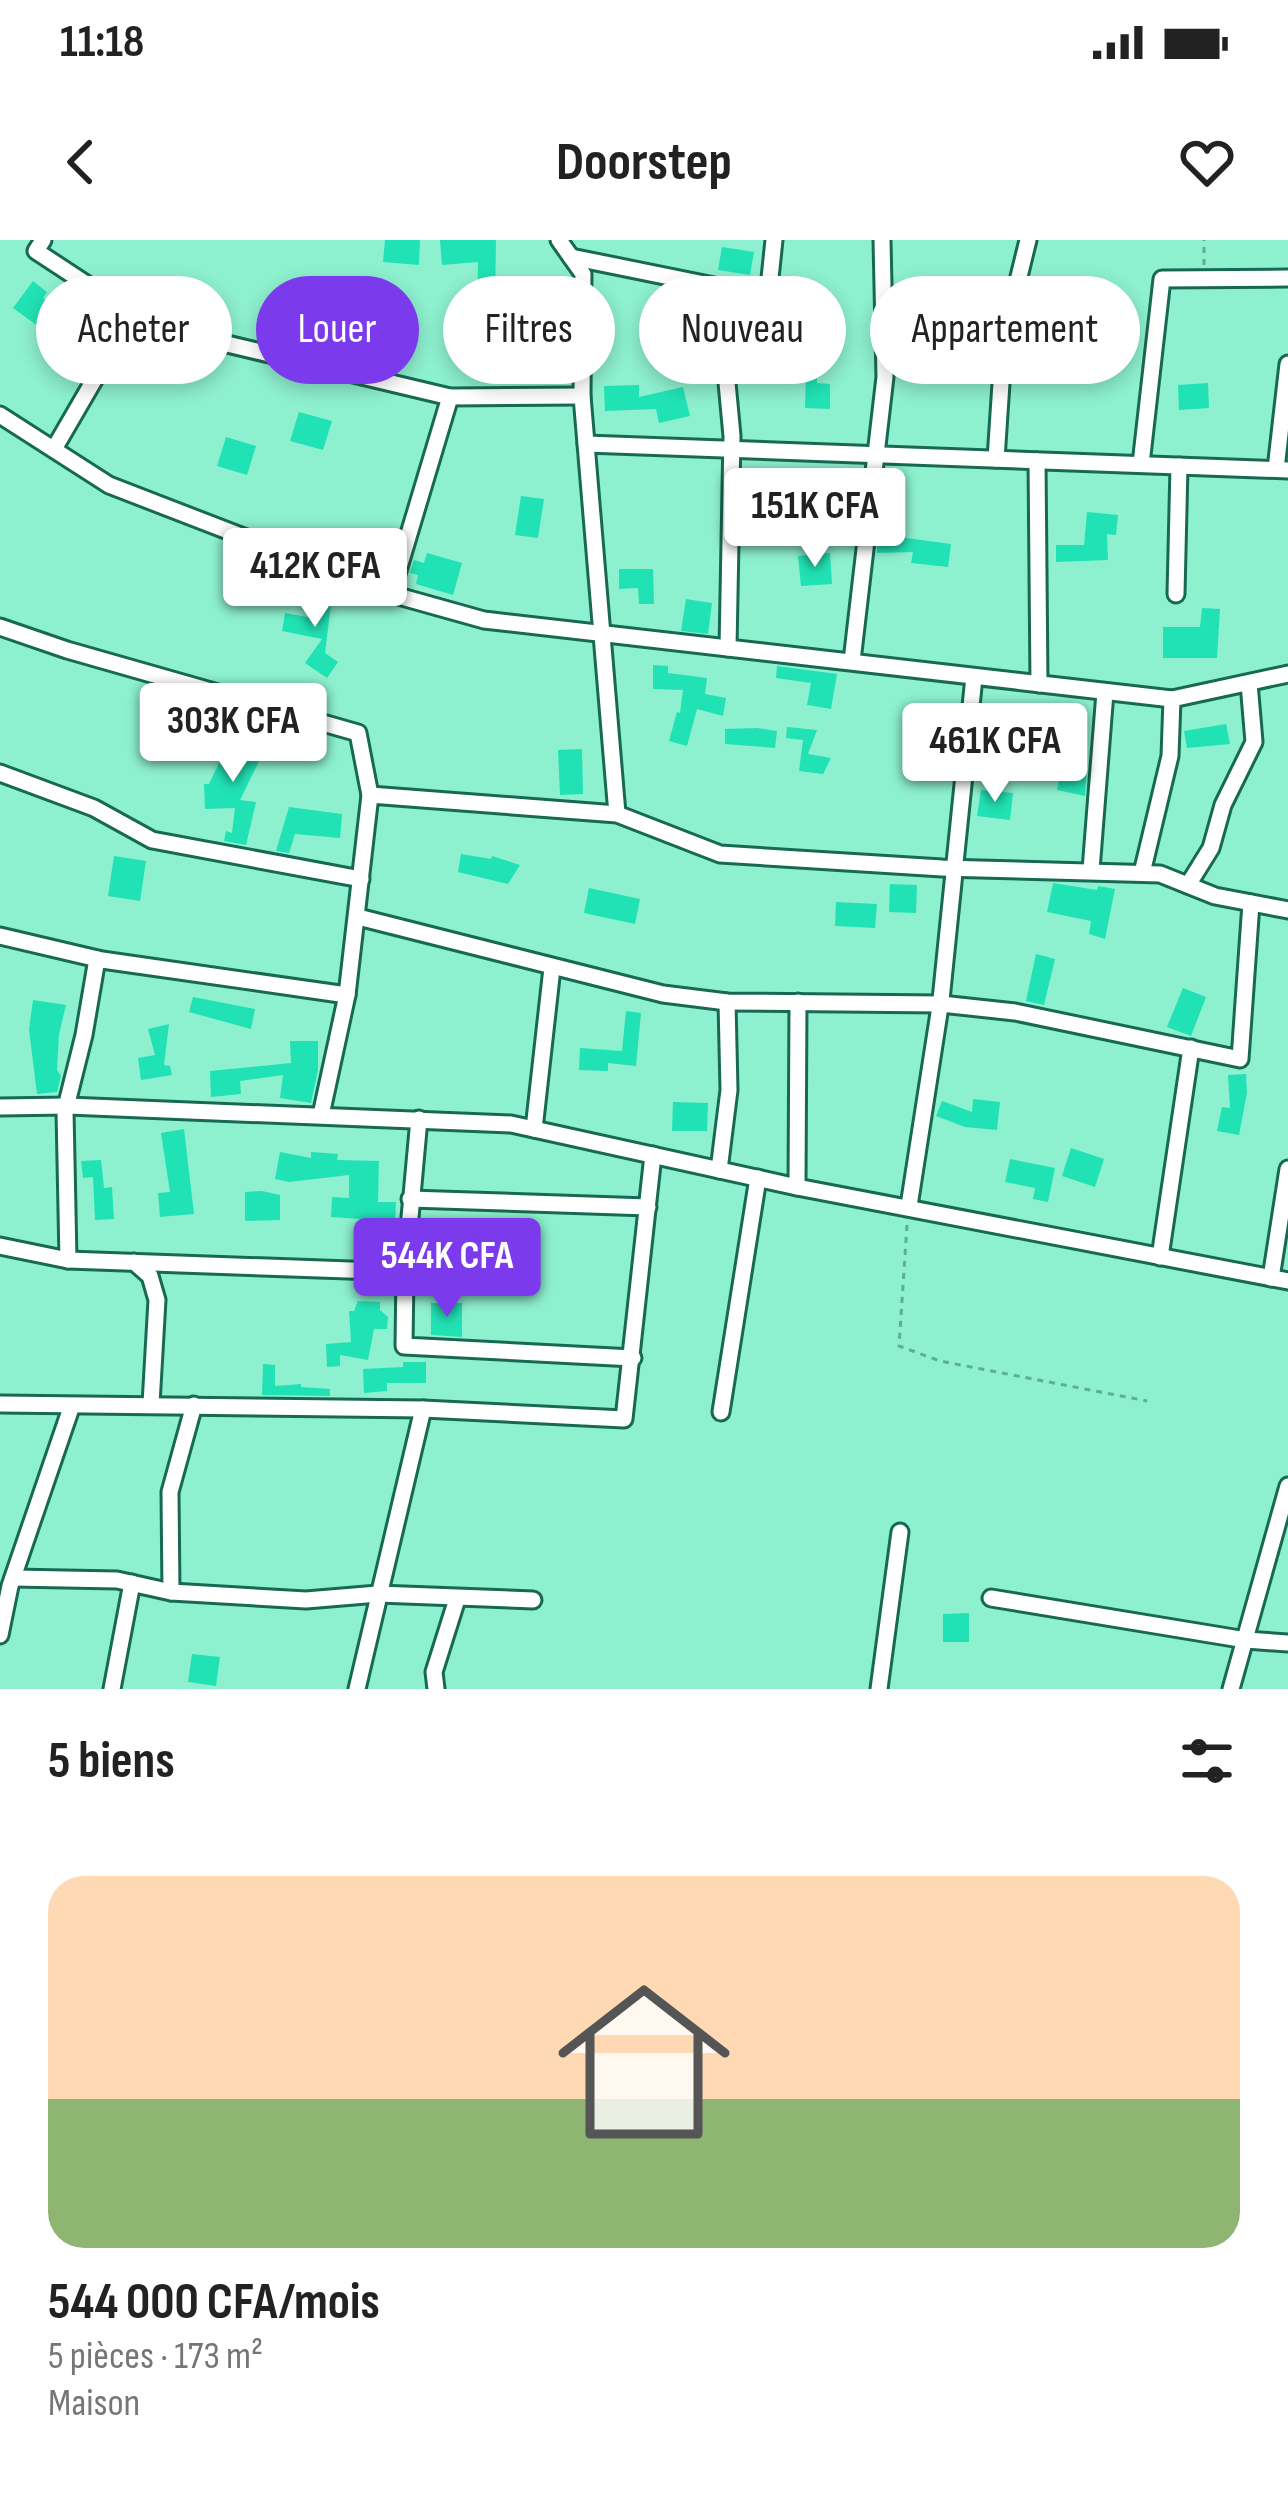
<!DOCTYPE html>
<html lang="fr">
<head>
<meta charset="utf-8">
<style>
	:root { --surface:#fff; --page:#f6f6f6; --text:#222; --muted:#767676; --accent:#7c3aed }
	body { margin:0; font-family:"Sofia Sans Condensed",sans-serif; background:var(--page); color:var(--text); height:100vh; display:flex; flex-direction:column; font-size:45px; white-space:nowrap }
	* { box-sizing:border-box; margin:0 }
	p { font-size:39px; color:var(--muted) }
	.icon { flex:none; width:66px; height:66px; fill:none; stroke:currentColor; stroke-width:2; stroke-linecap:round; stroke-linejoin:round }
	.map { position:relative; height:1449px; overflow:hidden }
	.sheet { display:flex; flex-direction:column; background:var(--surface); flex:1 }
	.sheet>* { flex:none }
	.hud { position:absolute; left:36px; top:36px; width:1218px; height:108px; display:flex; gap:24px }
	.price { position:absolute; translate:-50% -102px; padding:0 27px; border-radius:12px; background:#fff; color:#222; font-size:39px; line-height:78px; filter:drop-shadow(0 3px 6px #0008) }
	.price::after { content:''; position:absolute; left:50%; top:72px; width:36px; height:27px; margin-left:-18px; background:inherit; clip-path:polygon(0 0,100% 0,50% 100%) }
	.price.current { background:var(--accent); color:#fff }
	ul { padding:0; list-style:none }
	li { display:grid; align-content:center; gap:24px; height:636px; padding:0 48px }
	li span { display:grid; place-items:center; height:372px; border-radius:36px; color:#555 }
	li>.icon { margin-inline-start:auto }
	span .icon { width:216px; height:216px; fill:#fffc; stroke-width:1 }
	li b { font-size:51px }
	h2 { display:flex; justify-content:space-between; align-items:center; height:144px; padding:0 48px; font-size:51px }
	.tag { padding:0 42px; border-radius:54px; background:var(--surface); box-shadow:0 6px 18px #0003; font-size:42px; line-height:108px }
	.tag.current { background:var(--accent); color:#fff }
	.status { display:flex; justify-content:space-between; align-items:center; height:84px; padding:0 60px; background:var(--surface); direction:ltr }
	.status svg { height:33px; fill:currentColor }
	header { display:flex; justify-content:space-between; align-items:center; height:156px; padding:0 48px; background:var(--surface); font-size:54px; font-weight:700 }
	.map>svg:first-child { display:block }
</style>
</head>
<body>
<div class="status"><b>11:18</b><svg viewBox="0 0 49 12"><path d="M0 12V9h3v3zM5 12V6h3v6zM10 12V3h3v9zM15 12V0h3v12zM26 1h20v11H26zM47 4h2v5h-2z"/></svg></div>
<header><svg class="icon" aria-label="back" viewBox="0 0 24 24"><path d="M15 5l-7 7 7 7"/></svg>Doorstep<svg class="icon" aria-label="heart" viewBox="0 0 24 24"><path d="M12 20l-8-8c-3-5 5-10 8-4 3-6 11-1 8 4z"/></svg></header>
<div class="map">
<svg width="1288" height="1449" viewBox="0 0 1288 1449">
	<rect width="100%" height="100%" fill="#8df0cf"/>
	<!-- building -->
	<g fill="#21e2b4">
		<polygon points="385,0 420,0 419,25 383,22"/>
		<polygon points="440,0 496,0 495,63 487,64 494,104 466,109 461,87 477,84 478,22 442,25"/>
		<polygon points="722,7 754,12 750,35 718,30"/>
		<polygon points="33,41 47,52 43,58 61,72 46,92 13,68"/>
		<polygon points="1049,52 1094,52 1092,83 1049,83"/>
		<polygon points="512,86 558,86 558,112 511,111"/>
		<polygon points="733,105 737,117 677,131 674,118"/>
		<polygon points="785,109 816,109 817,143 830,144 830,169 805,168 806,130 786,131"/>
		<polygon points="1208,143 1209,168 1179,170 1178,145"/>
		<polygon points="639,145 639,157 683,147 690,176 659,183 656,169 605,171 604,146"/>
		<polygon points="299,172 332,181 323,210 290,201"/>
		<polygon points="226,197 256,206 247,235 217,226"/>
		<polygon points="521,256 544,259 538,298 515,295"/>
		<polygon points="1087,272 1118,275 1116,295 1107,294 1108,320 1056,322 1056,305 1084,305"/>
		<polygon points="368,296 394,303 385,331 361,324"/>
		<polygon points="899,297 951,304 948,327 911,323 913,312 877,313 878,298"/>
		<polygon points="427,313 462,323 453,355 416,344 418,335 410,333 414,320 424,323"/>
		<polygon points="830,313 832,344 801,346 798,316"/>
		<polygon points="237,315 257,322 245,355 225,348"/>
		<polygon points="619,329 653,329 654,364 639,364 638,348 619,349"/>
		<polygon points="317,346 333,348 325,413 338,422 327,438 305,423 322,399 282,391 285,373 313,378"/>
		<polygon points="686,359 712,363 708,394 681,391"/>
		<polygon points="1202,368 1220,369 1217,418 1163,418 1163,387 1200,387"/>
		<polygon points="653,425 668,426 668,433 707,438 705,454 726,458 723,476 697,469 687,506 669,501 677,472 680,473 683,450 653,449"/>
		<polygon points="777,426 837,434 831,469 807,465 811,443 776,438"/>
		<polygon points="1226,484 1230,504 1187,508 1184,491"/>
		<polygon points="787,487 817,490 808,514 831,518 823,534 799,531 803,500 786,498"/>
		<polygon points="757,488 777,491 775,508 725,504 725,489"/>
		<polygon points="222,493 263,513 240,560 256,562 246,605 224,601 226,591 232,593 235,568 205,569 204,544 209,544 222,517 213,512"/>
		<polygon points="582,509 583,554 560,555 558,510"/>
		<polygon points="1062,523 1087,528 1085,556 1057,550"/>
		<polygon points="981,550 1013,553 1010,580 977,576"/>
		<polygon points="289,567 342,574 340,598 295,594 289,613 276,611"/>
		<polygon points="461,614 491,619 492,616 520,625 508,644 458,632"/>
		<polygon points="114,616 146,621 140,661 108,656"/>
		<polygon points="1053,643 1097,650 1098,646 1115,649 1105,699 1089,694 1091,681 1047,672"/>
		<polygon points="890,644 917,645 916,673 889,672"/>
		<polygon points="589,648 640,659 635,684 584,673"/>
		<polygon points="836,662 877,664 875,688 835,686"/>
		<polygon points="1036,714 1055,719 1044,765 1026,761"/>
		<polygon points="1183,748 1206,757 1191,796 1167,787"/>
		<polygon points="193,757 255,769 251,789 189,772"/>
		<polygon points="33,760 66,765 59,794 57,830 61,836 57,852 37,854 29,789"/>
		<polygon points="626,771 641,773 636,826 608,823 608,831 579,830 580,808 622,811"/>
		<polygon points="169,784 164,825 170,826 172,835 141,840 138,818 155,815 148,789"/>
		<polygon points="290,801 318,801 318,830 311,863 280,858 283,835 240,841 241,854 211,857 210,831 291,823"/>
		<polygon points="1246,834 1247,853 1239,895 1217,891 1222,867 1230,868 1228,835"/>
		<polygon points="973,859 1000,862 997,890 965,887 936,876 942,861 972,872"/>
		<polygon points="673,862 708,863 707,891 672,891"/>
		<polygon points="184,889 194,974 160,977 158,953 170,952 161,893"/>
		<polygon points="1071,908 1104,919 1095,947 1062,936"/>
		<polygon points="280,912 311,918 311,912 338,914 337,920 379,921 378,962 396,962 395,982 385,982 386,1007 361,1011 360,979 331,977 332,957 349,958 349,935 289,942 275,939"/>
		<polygon points="1010,919 1055,928 1048,962 1033,959 1035,948 1005,942"/>
		<polygon points="101,920 104,948 112,947 114,979 95,980 93,937 83,938 81,921"/>
		<polygon points="262,951 280,955 280,980 245,981 245,952"/>
		<polygon points="358,1061 380,1062 380,1070 388,1077 387,1089 374,1089 368,1120 340,1115 340,1126 327,1127 326,1104 351,1102 349,1071 354,1071"/>
		<polygon points="431,1063 462,1063 462,1097 431,1095"/>
		<polygon points="403,1122 426,1122 426,1143 387,1143 387,1151 364,1153 363,1129 403,1127"/>
		<polygon points="263,1124 275,1125 275,1146 301,1144 301,1147 330,1149 330,1156 262,1155"/>
		<polygon points="969,1373 969,1402 943,1402 943,1374"/>
		<polygon points="192,1414 220,1417 216,1446 188,1442"/>
	</g>
	<g fill="none" stroke-linecap="round" stroke-linejoin="round">
		<!-- street casing -->
		<g stroke="#176954" stroke-width="21">
			<g id="street">
				<polyline points="43,0 36,11 103,55 124,74 185,94 450,157 582,156"/>
				<polyline points="559,0 583,34 582,156 617,574"/>
				<polyline points="571,17 768,57 774,0"/>
				<polyline points="726,132 732,196 728,408"/>
				<polyline points="0,175 109,245 391,354 484,380 1172,459 1288,434"/>
				<polyline points="586,204 1288,230"/>
				<polyline points="54,209 108,116 124,74"/>
				<polyline points="996,219 1004,98 1028,0"/>
				<polyline points="1037,221 1039,444"/>
				<polyline points="1141,224 1162,39 1288,38"/>
				<polyline points="1276,229 1288,124"/>
				<polyline points="391,354 450,157"/>
				<polyline points="1176,354 1179,226"/>
				<polyline points="0,387 67,410 358,493 370,555"/>
				<polyline points="852,421 885,137 882,0"/>
				<polyline points="0,533 94,568 152,600 361,639"/>
				<polyline points="1091,630 1105,452"/>
				<polyline points="1142,633 1170,516 1172,459"/>
				<polyline points="1188,645 1211,608 1223,565 1254,502 1249,443"/>
				<polyline points="358,677 663,754 727,762 941,764 1015,772 1240,819 1251,663"/>
				<polyline points="0,696 102,720 347,755"/>
				<polyline points="0,867 68,866 511,884 797,947 1288,1041"/>
				<polyline points="321,875 347,755 370,555 617,574 720,614 942,628 1160,634 1215,656 1288,670"/>
				<polyline points="419,879 405,1032 404,1106 633,1118"/>
				<polyline points="534,889 552,728"/>
				<polyline points="719,930 729,850 727,762"/>
				<polyline points="797,947 798,762"/>
				<polyline points="410,959 648,967"/>
				<polyline points="909,966 941,760 974,437"/>
				<polyline points="0,1006 68,1020 405,1032"/>
				<polyline points="1160,1017 1191,808"/>
				<polyline points="68,1020 65,871 84,795 97,719"/>
				<polyline points="134,1022 150,1036 157,1060 151,1164"/>
				<polyline points="1271,1038 1288,929"/>
				<polyline points="0,1164 423,1169 624,1179 653,915"/>
				<polyline points="721,1172 758,938"/>
				<polyline points="13,1338 117,1340 171,1352 306,1360 378,1354 533,1360"/>
				<polyline points="171,1352 170,1252 194,1165"/>
				<polyline points="991,1358 1246,1400 1288,1403"/>
				<polyline points="0,1395 10,1346 71,1168"/>
				<polyline points="112,1449 132,1343"/>
				<polyline points="357,1449 423,1169"/>
				<polyline points="436,1449 434,1432 457,1359"/>
				<polyline points="879,1449 900,1292"/>
				<polyline points="1231,1449 1288,1246"/>
			</g>
		</g>
		<!-- path -->
		<g stroke="#5eae94" stroke-width="3" stroke-dasharray="6 6" stroke-linecap="butt">
			<polyline points="1204,25 1204,0"/>
			<polyline points="907,985 899,1106 940,1121 1147,1161"/>
		</g>
		<!-- street -->
		<use href="#street" stroke="#fff" stroke-width="15"/>
	</g>
</svg>
<b class="price" style="left:815px;top:330px">151K CFA</b>
<b class="price" style="left:315px;top:390px">412K CFA</b>
<b class="price" style="left:233px;top:545px">303K CFA</b>
<b class="price" style="left:995px;top:565px">461K CFA</b>
<b class="price current" style="left:447px;top:1080px">544K CFA</b>
<div class="hud">
<a class="tag">Acheter</a>
<a class="tag current">Louer</a>
<a class="tag">Filtres</a>
<a class="tag">Nouveau</a>
<a class="tag">Appartement</a>
</div>
</div>
<section class="sheet">
<h2>5 biens<svg class="icon" aria-label="filters" viewBox="0 0 24 24"><path d="M4 7h16M4 17h16"/><circle cx="9" cy="7" r="2"/><circle cx="15" cy="17" r="2"/></svg></h2>
<ul>
<li><span style="background:linear-gradient(#ffd9b3 60%,#8fb573 0)"><svg class="icon" aria-label="home" viewBox="0 0 24 24"><path d="M3 11l9-7 9 7M6 9v11h12V9"/></svg></span><div><b>544 000 CFA/mois</b><p>5 pièces · 173 m²</p><p>Maison</p></div></li>
</ul>
</section>
</body>
</html>
